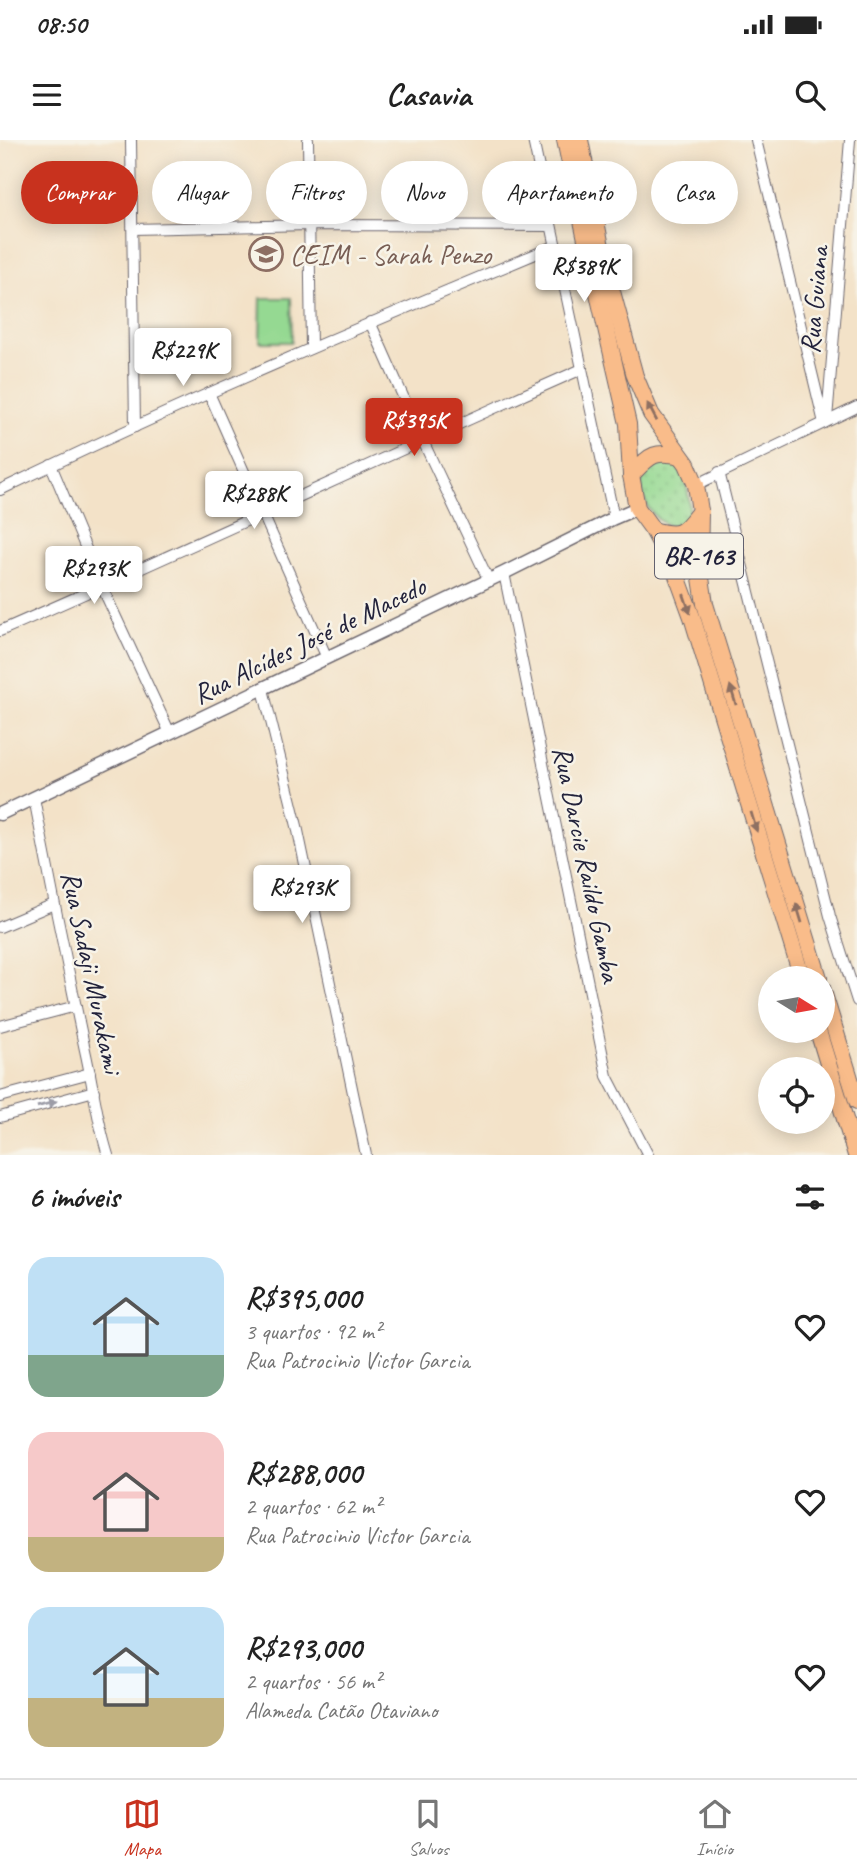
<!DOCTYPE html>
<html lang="pt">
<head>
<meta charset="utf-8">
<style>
	:root { --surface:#fff; --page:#f2f2f2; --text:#222; --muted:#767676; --line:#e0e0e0; --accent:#c8321e }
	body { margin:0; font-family:Caveat,sans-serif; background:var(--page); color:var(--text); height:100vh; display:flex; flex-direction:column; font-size:26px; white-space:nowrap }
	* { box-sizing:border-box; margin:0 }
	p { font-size:23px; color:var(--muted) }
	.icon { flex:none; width:38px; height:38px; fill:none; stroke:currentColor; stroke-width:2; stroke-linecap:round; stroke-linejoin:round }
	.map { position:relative; height:1015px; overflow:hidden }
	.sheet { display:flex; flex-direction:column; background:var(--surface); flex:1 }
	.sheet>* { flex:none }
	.top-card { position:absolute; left:21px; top:21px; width:816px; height:63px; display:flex; gap:14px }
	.needle { width:46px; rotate:101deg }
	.buttons { position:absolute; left:758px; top:826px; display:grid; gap:14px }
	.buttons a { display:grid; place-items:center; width:77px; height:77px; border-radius:50%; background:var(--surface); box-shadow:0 4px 18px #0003; font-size:35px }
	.price { position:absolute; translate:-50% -60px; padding:0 16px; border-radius:7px; background:#fff; color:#222; font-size:23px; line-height:46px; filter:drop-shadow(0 2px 4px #0008) }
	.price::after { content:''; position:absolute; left:50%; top:42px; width:21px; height:16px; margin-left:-10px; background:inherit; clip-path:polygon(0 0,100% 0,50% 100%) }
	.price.on { background:var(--accent); color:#fff }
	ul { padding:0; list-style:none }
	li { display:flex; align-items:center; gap:21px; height:175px; padding:0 28px }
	li span { display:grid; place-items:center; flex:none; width:196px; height:140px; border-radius:21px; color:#555 }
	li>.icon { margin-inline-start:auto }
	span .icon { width:84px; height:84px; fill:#fffc; stroke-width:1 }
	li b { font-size:30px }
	h2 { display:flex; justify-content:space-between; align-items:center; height:84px; padding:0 28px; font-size:30px }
	.tag { padding:0 24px; border-radius:32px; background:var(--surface); box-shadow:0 4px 18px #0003; font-size:24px; line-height:63px }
	.tag.on { background:var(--accent); color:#fff }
	.status { display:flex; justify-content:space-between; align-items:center; height:49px; padding:0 35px; background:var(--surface); direction:ltr }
	.status svg { height:19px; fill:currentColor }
	header { display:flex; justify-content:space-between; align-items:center; height:91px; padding:0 28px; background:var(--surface); font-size:32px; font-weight:700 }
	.tabs { display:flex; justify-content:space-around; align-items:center; height:98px; border-top:2px solid var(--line); background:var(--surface); font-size:19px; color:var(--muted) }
	.tabs a { display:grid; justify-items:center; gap:4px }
	.tabs .on { color:var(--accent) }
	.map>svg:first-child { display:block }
</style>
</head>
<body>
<div class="status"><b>08:50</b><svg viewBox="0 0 49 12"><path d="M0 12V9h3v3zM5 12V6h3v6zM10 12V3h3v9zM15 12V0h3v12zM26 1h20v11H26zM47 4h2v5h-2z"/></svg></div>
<header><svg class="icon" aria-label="menu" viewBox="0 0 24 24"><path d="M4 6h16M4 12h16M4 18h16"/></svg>Casavia<svg class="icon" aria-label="search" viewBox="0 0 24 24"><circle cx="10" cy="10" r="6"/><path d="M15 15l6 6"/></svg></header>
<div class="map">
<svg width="857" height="1015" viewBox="0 0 857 1015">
	<defs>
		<pattern id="grass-dots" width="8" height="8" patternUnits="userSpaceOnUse" patternTransform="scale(1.75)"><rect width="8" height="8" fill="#95d992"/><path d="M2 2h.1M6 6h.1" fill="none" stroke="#80ba7f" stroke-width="1.8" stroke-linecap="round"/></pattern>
	</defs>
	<rect width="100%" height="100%" fill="#f7f3e8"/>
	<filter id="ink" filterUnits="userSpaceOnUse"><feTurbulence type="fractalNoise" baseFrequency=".0143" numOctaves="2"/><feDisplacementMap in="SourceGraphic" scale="14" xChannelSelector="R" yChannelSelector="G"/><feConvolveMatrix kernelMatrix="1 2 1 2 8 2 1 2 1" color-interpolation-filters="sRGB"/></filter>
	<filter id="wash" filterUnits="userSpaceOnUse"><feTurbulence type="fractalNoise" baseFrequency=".00686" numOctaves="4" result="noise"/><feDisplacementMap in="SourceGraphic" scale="28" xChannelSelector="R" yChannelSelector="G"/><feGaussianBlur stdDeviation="1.57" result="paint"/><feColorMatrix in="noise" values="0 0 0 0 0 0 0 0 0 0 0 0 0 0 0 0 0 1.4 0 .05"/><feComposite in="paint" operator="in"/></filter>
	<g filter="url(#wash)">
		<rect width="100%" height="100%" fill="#f3e2c8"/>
		<!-- grass -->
		<path fill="url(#grass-dots)" stroke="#5c7e66" stroke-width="2" d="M669 319C680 327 686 340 688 353 699 416 628 380 644 326Z"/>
		<!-- pitch -->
		<polygon fill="#95d992" stroke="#5c7e66" stroke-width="2" points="261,158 291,158 292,202 260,202"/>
	</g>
	<g filter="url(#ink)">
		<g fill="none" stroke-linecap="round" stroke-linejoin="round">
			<!-- minor casing -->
			<g stroke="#6b656c" stroke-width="12">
				<g id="minor">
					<polyline points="131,0 135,287"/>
					<polyline points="308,0 311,208"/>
					<polyline points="533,0 614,378"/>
					<polyline points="756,0 824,283"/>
					<polyline points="133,89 309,85 551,86"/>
					<polyline points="370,182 422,299 489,441"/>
					<polyline points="209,253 327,518"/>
					<polyline points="827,279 850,0"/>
					<polyline points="51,325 102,447 170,593"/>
					<polyline points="719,332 830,776 857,861"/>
					<polyline points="696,345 857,267"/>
					<path d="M0 350C182 262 368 183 555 106"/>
					<polyline points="504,433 607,936 648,1015"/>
					<path d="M0 491C195 406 387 315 582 229"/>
					<polyline points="263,549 297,686 366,1015"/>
					<path d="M34 658C50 742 67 826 85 910 93 945 97 981 108 1015"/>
					<polyline points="0,787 54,764"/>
					<polyline points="0,886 76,866"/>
					<polyline points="0,957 90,933"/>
					<polyline points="0,977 94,951"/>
				</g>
			</g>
			<!-- tertiary casing -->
			<g stroke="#6b656c" stroke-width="15">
				<polyline id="tertiary" points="0,674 504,433 614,378 637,368"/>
			</g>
			<!-- trunk casing -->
			<g stroke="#6b656c" stroke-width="18">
				<g id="trunk">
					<polyline points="565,0 591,123 628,284 631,335 637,368 653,390 676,433 692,477 802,838"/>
					<polyline points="580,0 604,122 635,236 651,274 687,324 696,345 700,371 699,425 705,464 819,838"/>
					<path d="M631 335C650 316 653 310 680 316"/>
					<path d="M653 390C681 398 683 393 700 371"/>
					<polyline points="822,848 857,961"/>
					<polyline points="818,891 856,1015"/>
				</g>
			</g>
			<!-- minor -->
			<use href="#minor" stroke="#fff" stroke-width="10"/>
			<!-- tertiary -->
			<use href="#tertiary" stroke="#fff" stroke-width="12"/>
			<!-- trunk -->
			<use href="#trunk" stroke="#f9bc8a" stroke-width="16"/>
		</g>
		<!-- one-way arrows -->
		<defs><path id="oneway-solid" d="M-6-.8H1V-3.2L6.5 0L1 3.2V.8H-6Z" transform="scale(1.75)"/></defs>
		<g fill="#8e6f62">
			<use href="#oneway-solid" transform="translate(652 272) rotate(-118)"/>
			<use href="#oneway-solid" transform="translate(687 464) rotate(71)"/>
			<use href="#oneway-solid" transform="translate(733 555) rotate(-107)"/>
			<use href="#oneway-solid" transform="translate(754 682) rotate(73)"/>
			<use href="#oneway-solid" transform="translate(799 773) rotate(-107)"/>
		</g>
		<use fill="#9c9ca7" href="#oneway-solid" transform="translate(47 964) rotate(-16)"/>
	</g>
	<!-- icons -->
	<defs>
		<g id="school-ring" transform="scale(1.75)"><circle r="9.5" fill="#f7f3e8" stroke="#8d6e63" stroke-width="1.5"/><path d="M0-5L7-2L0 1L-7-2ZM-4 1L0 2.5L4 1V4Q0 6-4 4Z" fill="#8d6e63"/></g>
	</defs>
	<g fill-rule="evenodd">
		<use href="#school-ring" x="266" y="114"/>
	</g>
	<g text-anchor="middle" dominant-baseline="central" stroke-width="5" stroke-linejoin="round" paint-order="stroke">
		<!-- shield labels -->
		<rect fill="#f7f3e8" stroke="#62616f" stroke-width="2" x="655" y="393.5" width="88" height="45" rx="5"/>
		<g font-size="26" font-weight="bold" fill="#22223b">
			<text x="699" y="416">BR-163</text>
		</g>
		<!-- education labels -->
		<g font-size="28" fill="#785e54" stroke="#f7f3e8" text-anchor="start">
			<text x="290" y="114">CEIM - Sarah Penzo</text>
		</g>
		<!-- street labels -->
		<g font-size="28" fill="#22223b" stroke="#f7f3e8">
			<text transform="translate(814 160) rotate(-85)">Rua Guiana</text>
			<text transform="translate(309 500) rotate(-26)">Rua Alcídes José de Macedo</text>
			<text transform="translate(587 724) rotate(78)">Rua Darcie Raildo Gamba</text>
			<text transform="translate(92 832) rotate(78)">Rua Sadaji Murakami</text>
		</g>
	</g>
</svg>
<div class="buttons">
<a><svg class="needle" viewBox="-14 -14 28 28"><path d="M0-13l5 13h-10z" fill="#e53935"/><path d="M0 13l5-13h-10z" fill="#767676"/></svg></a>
<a><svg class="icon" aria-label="locate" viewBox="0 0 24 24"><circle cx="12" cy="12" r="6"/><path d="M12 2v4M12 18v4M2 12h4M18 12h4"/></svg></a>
</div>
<b class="price" style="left:584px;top:164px">R$389K</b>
<b class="price" style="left:183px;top:248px">R$229K</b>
<b class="price on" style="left:414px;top:318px">R$395K</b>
<b class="price" style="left:254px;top:391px">R$288K</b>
<b class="price" style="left:94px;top:466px">R$293K</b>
<b class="price" style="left:302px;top:785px">R$293K</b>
<div class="top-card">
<a class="tag on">Comprar</a>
<a class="tag">Alugar</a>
<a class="tag">Filtros</a>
<a class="tag">Novo</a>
<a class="tag">Apartamento</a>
<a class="tag">Casa</a>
</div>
</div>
<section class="sheet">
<h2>6 imóveis<svg class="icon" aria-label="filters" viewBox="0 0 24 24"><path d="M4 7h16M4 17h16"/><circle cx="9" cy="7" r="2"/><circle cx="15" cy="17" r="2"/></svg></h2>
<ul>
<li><span style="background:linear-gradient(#bfe0f5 70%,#7fa58c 0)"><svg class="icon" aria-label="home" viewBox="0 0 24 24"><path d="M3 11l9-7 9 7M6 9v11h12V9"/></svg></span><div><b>R$395,000</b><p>3 quartos · 92 m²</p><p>Rua Patrocinio Victor Garcia</p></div><svg class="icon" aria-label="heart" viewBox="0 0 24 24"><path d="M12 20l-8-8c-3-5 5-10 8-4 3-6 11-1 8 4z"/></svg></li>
<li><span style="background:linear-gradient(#f6c9c9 75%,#c2b280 0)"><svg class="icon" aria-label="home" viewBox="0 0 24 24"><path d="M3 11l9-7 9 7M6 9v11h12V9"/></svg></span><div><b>R$288,000</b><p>2 quartos · 62 m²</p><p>Rua Patrocinio Victor Garcia</p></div><svg class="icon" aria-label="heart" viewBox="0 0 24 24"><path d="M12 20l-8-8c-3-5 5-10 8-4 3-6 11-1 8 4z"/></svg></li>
<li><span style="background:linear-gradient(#bfe0f5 65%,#c2b280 0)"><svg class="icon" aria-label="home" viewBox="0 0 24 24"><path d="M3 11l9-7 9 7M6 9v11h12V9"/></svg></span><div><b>R$293,000</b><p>2 quartos · 56 m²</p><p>Alameda Catão Otaviano</p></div><svg class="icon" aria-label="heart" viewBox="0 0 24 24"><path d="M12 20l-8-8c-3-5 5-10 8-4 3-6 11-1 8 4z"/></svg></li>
</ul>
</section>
<nav class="tabs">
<a class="on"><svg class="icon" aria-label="map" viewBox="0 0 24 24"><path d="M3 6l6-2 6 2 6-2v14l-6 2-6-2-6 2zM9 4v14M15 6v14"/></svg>Mapa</a>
<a><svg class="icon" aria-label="saved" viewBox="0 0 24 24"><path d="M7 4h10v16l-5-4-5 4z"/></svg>Salvos</a>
<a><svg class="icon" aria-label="home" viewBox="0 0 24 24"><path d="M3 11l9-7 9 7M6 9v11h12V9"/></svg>Início</a>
</nav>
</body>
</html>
